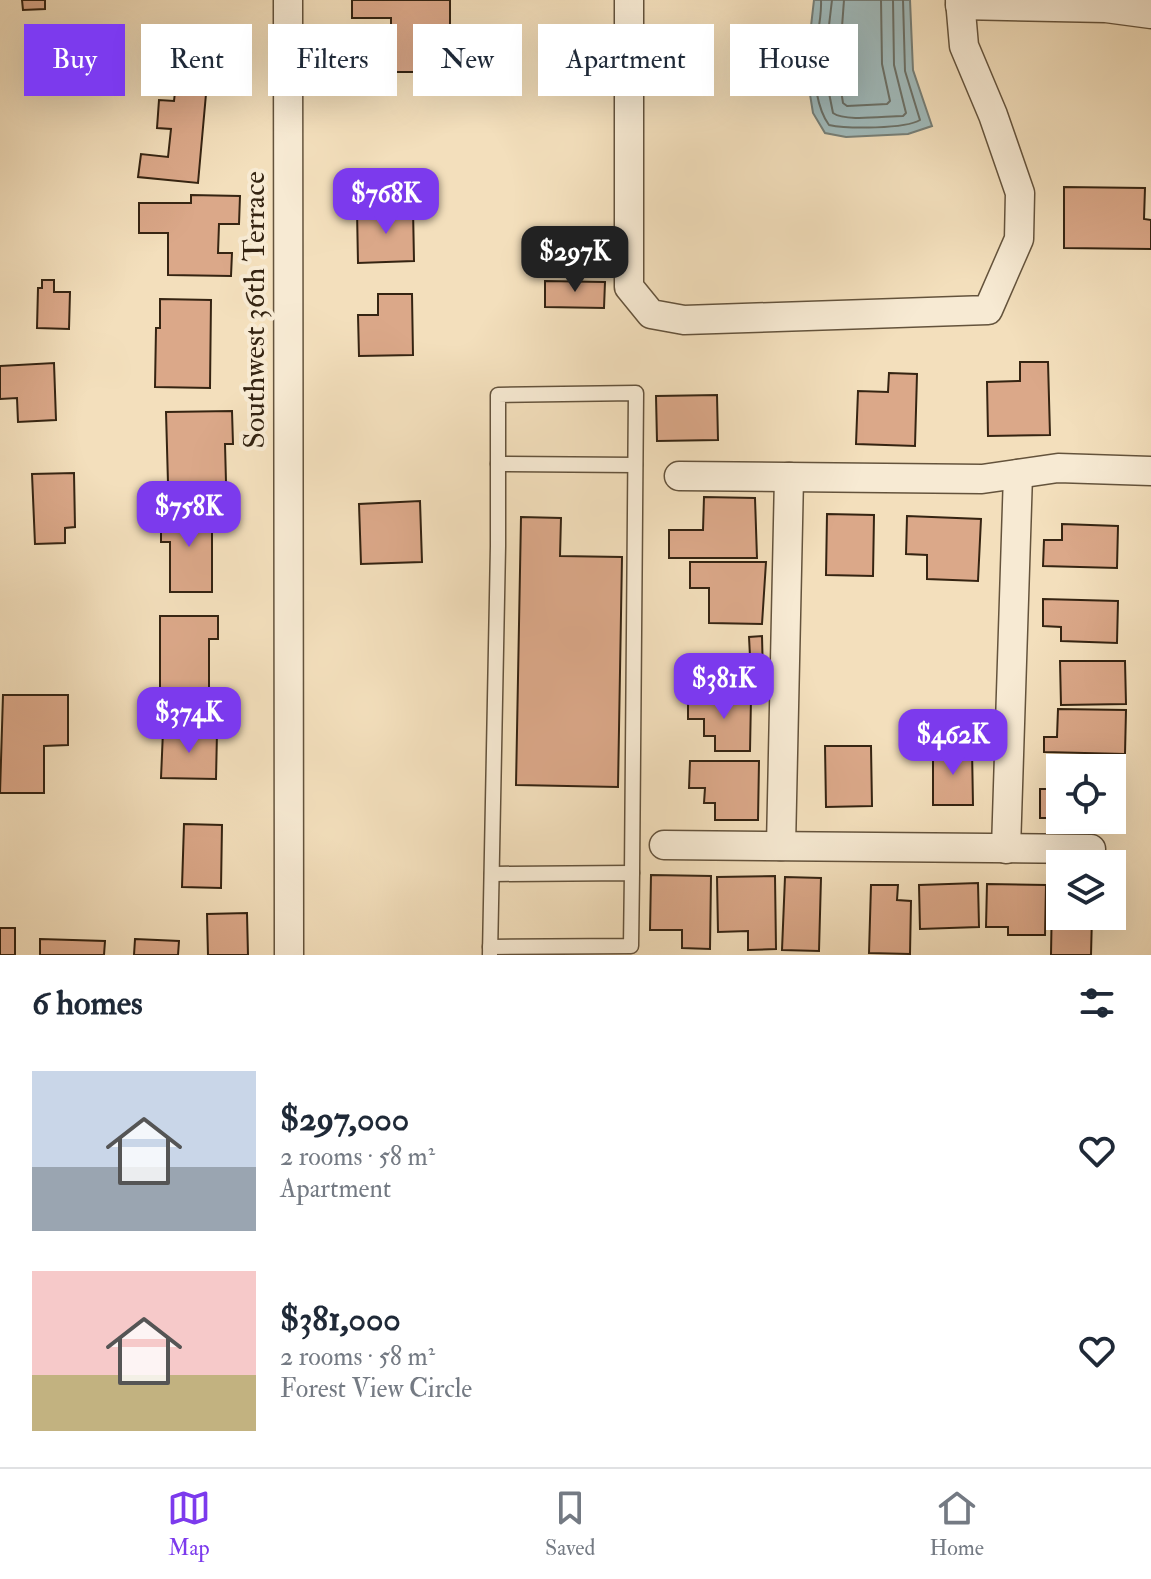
<!DOCTYPE html>
<html lang="en">
<head>
<meta charset="utf-8">
<style>
	:root { --surface:#fff; --page:#f2f2f3; --text:#1f2937; --muted:#747a83; --line:#e0e1e3; --accent:#7c3aed }
	body { margin:0; font-family:"IM FELL Double Pica",serif; background:var(--page); color:var(--text); height:100vh; display:flex; flex-direction:column; font-size:30px; white-space:nowrap }
	* { box-sizing:border-box; margin:0 }
	p { font-size:26px; color:var(--muted) }
	.icon { flex:none; width:44px; height:44px; fill:none; stroke:currentColor; stroke-width:2; stroke-linecap:round; stroke-linejoin:round }
	.map { position:relative; height:955px; overflow:hidden }
	.drawer { display:flex; flex-direction:column; background:var(--surface); flex:1 }
	.drawer>* { flex:none }
	.hud { position:absolute; left:24px; top:24px; width:1104px; height:72px; display:flex; gap:16px }
	.buttons { position:absolute; left:1046px; top:754px; display:grid; gap:16px }
	.buttons a { display:grid; place-items:center; width:80px; height:80px; border-radius:0px; background:var(--surface); box-shadow:0 8px 32px #0002; font-size:40px }
	.price { position:absolute; translate:-50% -68px; padding:0 18px; border-radius:16px; background:var(--accent); color:#fff; font-size:26px; line-height:52px; filter:drop-shadow(0 2px 4px #0008) }
	.price::after { content:''; position:absolute; left:50%; top:48px; width:24px; height:18px; margin-left:-12px; background:inherit; clip-path:polygon(0 0,100% 0,50% 100%) }
	.price.active { background:#222; color:#fff }
	ul { padding:0; list-style:none }
	li { display:flex; align-items:center; gap:24px; height:200px; padding:0 32px }
	li span { display:grid; place-items:center; flex:none; width:224px; height:160px; border-radius:0px; color:#555 }
	li>.icon { margin-inline-start:auto }
	span .icon { width:96px; height:96px; fill:#fffc; stroke-width:1 }
	li b { font-size:34px }
	h2 { display:flex; justify-content:space-between; align-items:center; height:96px; padding:0 32px; font-size:34px }
	.tag { padding:0 28px; border-radius:0px; background:var(--surface); box-shadow:0 8px 32px #0002; font-size:28px; line-height:72px }
	.tag.active { background:var(--accent); color:#fff }
	.dock { display:flex; justify-content:space-around; align-items:center; height:112px; border-top:2px solid var(--line); background:var(--surface); font-size:22px; color:var(--muted) }
	.dock a { display:grid; justify-items:center; gap:4px }
	.dock .active { color:var(--accent) }
	.map>svg:first-child { display:block }
</style>
</head>
<body>
<div class="map">
<svg width="1151" height="955" viewBox="0 0 1151 955">
	<rect width="100%" height="100%" fill="#f3dfbc"/>
	<filter id="stains"><feTurbulence type="fractalNoise" baseFrequency=".0025" numOctaves="4"/><feColorMatrix values="0 0 0 0 .2 0 0 0 0 .09 0 0 0 0 .02 0 0 0 .5 -.17"/></filter>
	<radialGradient id="worn" r=".72"><stop offset=".6" stop-color="#630" stop-opacity="0"/><stop offset="1" stop-color="#630" stop-opacity=".3"/></radialGradient>
	<!-- water -->
	<polygon fill="#a0babb" stroke="#757e77" stroke-width="2" points="814,0 910,0 913,70 932,126 908,134 846,137 825,133 813,113 806,70"/>
	<g fill="none" stroke-linecap="round" stroke-linejoin="round">
		<!-- shore -->
		<g stroke="#6a6f66" stroke-width="2">
			<path d="M821 0C822 20 816 38 814 57 813 77 817 109 829 125 848 129 905 129 920 120L905 71 903 0"/>
			<path d="M832 0 824 68 833 113C845 122 885 116 903 116L906 113 894 65 893 0"/>
			<polyline points="844,0 842,27 836,58 843,103 847,106 887,104 890,101 882,64 881,0"/>
		</g>
	</g>
	<!-- building -->
	<g fill="#dba889" stroke="#352412" stroke-width="2">
		<polygon points="22,0 45,0 45,9 23,10"/>
		<polygon points="352,0 450,0 450,34 436,34 436,72 381,72 381,37 391,37 391,18 352,18"/>
		<polygon points="175,92 206,94 198,183 138,177 141,154 168,157 171,129 157,128 159,100 174,101"/>
		<polygon points="1064,187 1145,188 1144,219 1151,220 1151,249 1064,248"/>
		<polygon points="191,195 240,196 239,224 219,224 218,253 232,253 231,276 168,275 168,233 139,233 139,203 191,203"/>
		<polygon points="413,208 414,261 358,263 357,210"/>
		<polygon points="42,280 54,280 54,292 70,292 69,329 37,328 38,288 42,288"/>
		<polygon points="545,281 605,282 604,308 545,307"/>
		<polygon points="378,294 412,294 413,355 359,356 358,315 378,315"/>
		<polygon points="160,299 211,300 210,388 155,387 156,328 160,328"/>
		<polygon points="1020,362 1048,362 1050,435 988,436 987,382 1020,381"/>
		<polygon points="54,363 56,420 18,422 17,398 0,399 0,366"/>
		<polygon points="889,373 917,374 915,446 856,444 858,391 888,392"/>
		<polygon points="717,395 718,440 657,441 656,396"/>
		<polygon points="232,411 233,444 225,444 226,482 168,483 166,412"/>
		<polygon points="74,473 75,527 65,528 65,543 35,544 32,474"/>
		<polygon points="704,497 755,498 757,558 669,558 669,530 703,530"/>
		<polygon points="420,501 422,562 361,564 359,504"/>
		<polygon points="161,510 212,510 212,592 170,592 170,542 161,542"/>
		<polygon points="827,514 874,515 873,576 826,575"/>
		<polygon points="907,516 981,519 978,581 927,579 927,555 906,554"/>
		<polygon points="521,517 561,518 560,556 622,557 618,787 516,785"/>
		<polygon points="1062,524 1118,526 1117,568 1043,566 1044,540 1062,540"/>
		<polygon points="690,562 766,562 762,624 709,623 709,588 690,588"/>
		<polygon points="1043,599 1118,601 1117,643 1061,641 1061,627 1043,626"/>
		<polygon points="160,616 218,616 218,639 209,639 209,690 160,690"/>
		<polygon points="762,636 763,676 751,676 749,637"/>
		<polygon points="1060,661 1125,661 1126,704 1061,705"/>
		<polygon points="3,695 68,695 68,745 44,746 44,793 0,793"/>
		<polygon points="688,697 751,698 750,751 715,751 715,736 704,736 704,719 688,719"/>
		<polygon points="1058,709 1126,710 1125,754 1044,752 1044,737 1057,737"/>
		<polygon points="163,731 217,732 216,779 161,778"/>
		<polygon points="825,746 871,746 872,806 826,807"/>
		<polygon points="972,749 973,805 933,805 933,750"/>
		<polygon points="690,761 759,761 758,820 715,820 715,803 704,803 705,788 689,788"/>
		<rect x="1040" y="789" width="20" height="29"/>
		<polygon points="1112,791 1119,791 1119,833 1061,832 1061,820 1112,820"/>
		<polygon points="184,824 222,825 221,888 182,887"/>
		<polygon points="651,875 711,876 710,949 682,948 682,930 650,930"/>
		<polygon points="775,876 776,949 748,950 748,931 718,932 717,877"/>
		<polygon points="785,877 821,878 819,951 782,950"/>
		<polygon points="978,883 979,927 920,929 919,885"/>
		<polygon points="987,884 1046,885 1045,935 1008,935 1008,927 986,927"/>
		<polygon points="871,885 898,885 897,900 911,901 910,954 869,953"/>
		<polygon points="1052,898 1060,898 1060,916 1092,916 1091,955 1051,955"/>
		<polygon points="247,913 248,955 208,955 207,914"/>
		<rect x="0" y="928" width="15" height="27"/>
		<polygon points="40,939 105,941 104,955 40,955"/>
		<polygon points="135,939 179,941 178,955 134,955"/>
	</g>
	<g fill="none" stroke-linecap="round" stroke-linejoin="round">
		<!-- service casing -->
		<g stroke="#64533c" stroke-width="17">
			<g id="service">
				<polyline points="498,464 635,465"/>
				<polyline points="490,947 631,946 632,873 492,874"/>
				<polyline points="490,955 498,546 498,395 636,393 632,873"/>
			</g>
		</g>
		<!-- minor casing -->
		<g stroke="#64533c" stroke-width="31">
			<g id="minor">
				<polyline points="288,0 289,955"/>
				<polyline points="629,0 629,287 651,314 684,320 988,310 1019,239 1020,193 993,115 964,46 960,0"/>
				<polyline points="960,5 1106,8 1151,14"/>
				<polyline points="679,476 982,479 1058,468 1151,471"/>
				<polyline points="664,845 1091,849"/>
				<polyline points="781,846 789,477"/>
				<polyline points="1006,849 1018,474"/>
			</g>
		</g>
		<!-- service -->
		<use href="#service" stroke="#f7ead3" stroke-width="14"/>
		<!-- minor -->
		<use href="#minor" stroke="#f7ead3" stroke-width="28"/>
	</g>
	<g text-anchor="middle" dominant-baseline="central" stroke-width="8" stroke-linejoin="round" paint-order="stroke">
		<!-- street labels -->
		<g font-size="30" fill="#352412" stroke="#f7ead3">
			<text transform="translate(254 310) rotate(-90)">Southwest 36th Terrace</text>
		</g>
	</g>
	<rect width="100%" height="100%" filter="url(#stains)"/>
	<rect width="100%" height="100%" fill="url(#worn)"/>
</svg>
<div class="buttons">
<a><svg class="icon" aria-label="locate" viewBox="0 0 24 24"><circle cx="12" cy="12" r="6"/><path d="M12 2v4M12 18v4M2 12h4M18 12h4"/></svg></a>
<a><svg class="icon" aria-label="layers" viewBox="0 0 24 24"><path d="M12 4l9 5-9 5-9-5zM3 14l9 5 9-5"/></svg></a>
</div>
<b class="price" style="left:386px;top:236px">$768K</b>
<b class="price active" style="left:575px;top:294px">$297K</b>
<b class="price" style="left:189px;top:549px">$758K</b>
<b class="price" style="left:724px;top:721px">$381K</b>
<b class="price" style="left:189px;top:755px">$374K</b>
<b class="price" style="left:953px;top:777px">$462K</b>
<div class="hud">
<a class="tag active">Buy</a>
<a class="tag">Rent</a>
<a class="tag">Filters</a>
<a class="tag">New</a>
<a class="tag">Apartment</a>
<a class="tag">House</a>
</div>
</div>
<section class="drawer">
<h2>6 homes<svg class="icon" aria-label="filters" viewBox="0 0 24 24"><path d="M4 7h16M4 17h16"/><circle cx="9" cy="7" r="2"/><circle cx="15" cy="17" r="2"/></svg></h2>
<ul>
<li><span style="background:linear-gradient(#c9d6e8 60%,#9aa5b1 0)"><svg class="icon" aria-label="home" viewBox="0 0 24 24"><path d="M3 11l9-7 9 7M6 9v11h12V9"/></svg></span><div><b>$297,000</b><p>2 rooms · 58 m²</p><p>Apartment</p></div><svg class="icon" aria-label="heart" viewBox="0 0 24 24"><path d="M12 20l-8-8c-3-5 5-10 8-4 3-6 11-1 8 4z"/></svg></li>
<li><span style="background:linear-gradient(#f6c9c9 65%,#c2b280 0)"><svg class="icon" aria-label="home" viewBox="0 0 24 24"><path d="M3 11l9-7 9 7M6 9v11h12V9"/></svg></span><div><b>$381,000</b><p>2 rooms · 58 m²</p><p>Forest View Circle</p></div><svg class="icon" aria-label="heart" viewBox="0 0 24 24"><path d="M12 20l-8-8c-3-5 5-10 8-4 3-6 11-1 8 4z"/></svg></li>
</ul>
</section>
<nav class="dock">
<a class="active"><svg class="icon" aria-label="map" viewBox="0 0 24 24"><path d="M3 6l6-2 6 2 6-2v14l-6 2-6-2-6 2zM9 4v14M15 6v14"/></svg>Map</a>
<a><svg class="icon" aria-label="saved" viewBox="0 0 24 24"><path d="M7 4h10v16l-5-4-5 4z"/></svg>Saved</a>
<a><svg class="icon" aria-label="home" viewBox="0 0 24 24"><path d="M3 11l9-7 9 7M6 9v11h12V9"/></svg>Home</a>
</nav>
</body>
</html>
